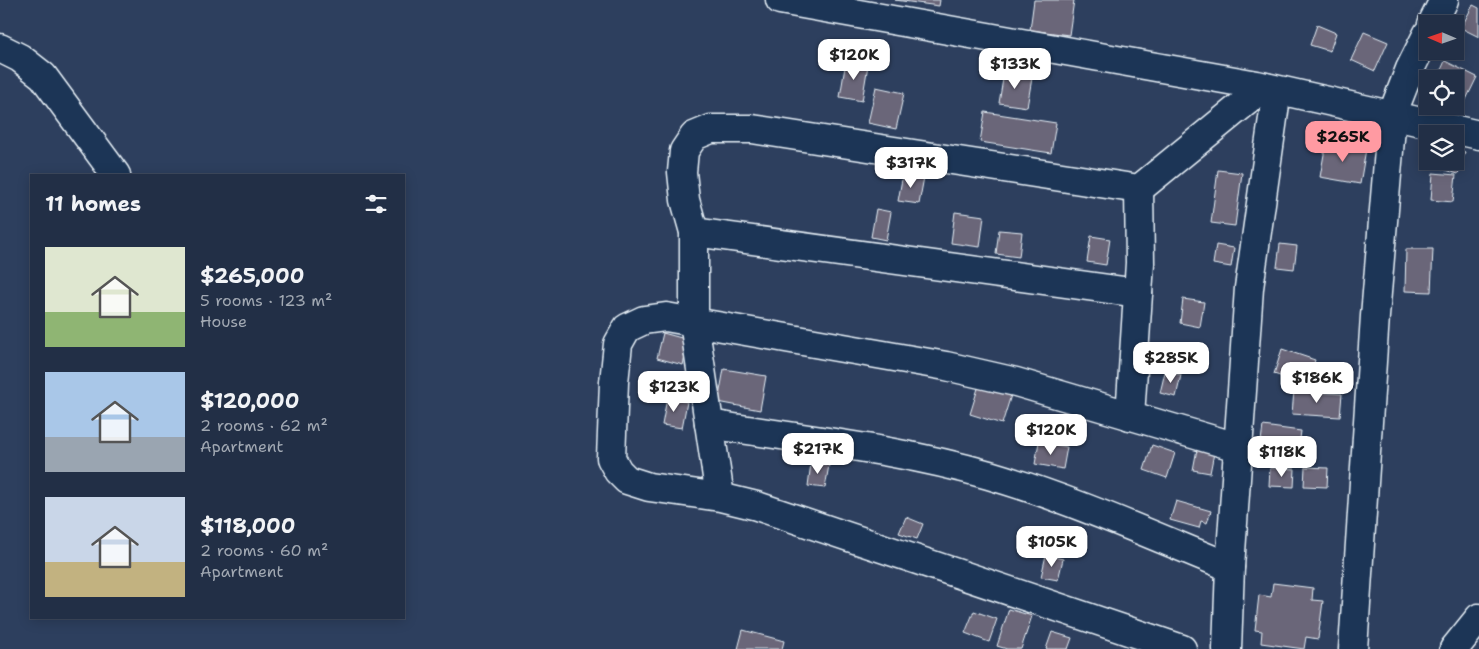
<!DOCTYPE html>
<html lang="en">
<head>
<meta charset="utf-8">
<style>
	:root { --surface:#222f46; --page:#2a374d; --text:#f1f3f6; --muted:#a2a9b3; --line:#3f4a5f; --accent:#ff9aa2 }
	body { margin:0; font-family:"Shantell Sans",sans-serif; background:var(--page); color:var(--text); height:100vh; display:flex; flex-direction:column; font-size:19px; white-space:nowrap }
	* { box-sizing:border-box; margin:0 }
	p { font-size:16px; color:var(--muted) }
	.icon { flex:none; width:28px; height:28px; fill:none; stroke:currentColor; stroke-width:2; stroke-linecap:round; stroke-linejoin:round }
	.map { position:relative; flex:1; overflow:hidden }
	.panel { position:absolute; left:30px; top:174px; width:375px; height:445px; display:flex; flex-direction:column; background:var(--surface); border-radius:0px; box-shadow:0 2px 12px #0003,0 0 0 1px var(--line) }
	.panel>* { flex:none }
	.needle { width:32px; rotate:272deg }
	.fabs { position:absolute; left:1419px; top:15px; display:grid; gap:10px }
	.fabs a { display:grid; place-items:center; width:45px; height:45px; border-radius:0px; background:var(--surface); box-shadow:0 2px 12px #0003,0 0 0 1px var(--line); font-size:25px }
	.price { position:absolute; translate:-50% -42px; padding:0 11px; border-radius:10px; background:#fff; color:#222; font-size:16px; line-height:32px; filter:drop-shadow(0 1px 2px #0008) }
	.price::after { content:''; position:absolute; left:50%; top:30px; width:15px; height:11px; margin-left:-8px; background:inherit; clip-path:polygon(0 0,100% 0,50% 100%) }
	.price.active { background:var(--accent); color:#111 }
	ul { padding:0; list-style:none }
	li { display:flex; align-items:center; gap:15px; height:125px; padding:0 15px }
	li span { display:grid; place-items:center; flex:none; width:140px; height:100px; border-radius:0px; color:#555 }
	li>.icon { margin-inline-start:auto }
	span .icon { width:60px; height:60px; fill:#fffc; stroke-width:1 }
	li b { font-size:21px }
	h2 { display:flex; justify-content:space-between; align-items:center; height:60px; padding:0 15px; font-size:21px }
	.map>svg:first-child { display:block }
</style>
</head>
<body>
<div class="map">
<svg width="1479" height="649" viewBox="0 0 1479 649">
	<rect width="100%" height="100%" fill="#2d3f5e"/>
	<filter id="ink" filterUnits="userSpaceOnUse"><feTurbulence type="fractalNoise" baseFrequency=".02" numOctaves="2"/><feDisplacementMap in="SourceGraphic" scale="10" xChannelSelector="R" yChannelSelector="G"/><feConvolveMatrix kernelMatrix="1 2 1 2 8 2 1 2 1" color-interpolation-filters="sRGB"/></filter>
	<g filter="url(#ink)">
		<!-- building -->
		<g fill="#6b6679" stroke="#e8f1f8">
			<polygon points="895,0 940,0 939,6"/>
			<polygon points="1034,0 1074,0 1069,35 1030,30"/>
			<polygon points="1473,5 1479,8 1479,37 1461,28"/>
			<polygon points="1317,25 1336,33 1330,51 1310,45"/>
			<polygon points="1364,32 1388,42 1375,71 1351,60"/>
			<polygon points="846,61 868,65 862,101 840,97"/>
			<polygon points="1445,61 1477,77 1459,114 1444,106 1455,106 1455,79 1437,79"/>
			<polygon points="1004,73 1032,78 1027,107 999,103"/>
			<polygon points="876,87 904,93 896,129 868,123"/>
			<polygon points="985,112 1056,123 1051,153 980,142"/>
			<polygon points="1326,143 1366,149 1360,184 1320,177"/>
			<polygon points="1455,149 1465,152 1458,174 1437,167 1439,161 1455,161"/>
			<polygon points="1218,170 1242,173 1235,226 1211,223"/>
			<polygon points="1433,173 1456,175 1453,202 1431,200"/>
			<polygon points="903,174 924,177 919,204 898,201"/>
			<polygon points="876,209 891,212 886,240 871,237"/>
			<polygon points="955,212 984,216 980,247 951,243"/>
			<polygon points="999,230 1022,232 1019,257 996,254"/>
			<polygon points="1091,236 1110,239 1106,265 1087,262"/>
			<polygon points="1280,244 1297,246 1294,269 1277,267"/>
			<polygon points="1216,245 1234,248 1231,267 1213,264"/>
			<polygon points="1406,249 1433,249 1431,292 1405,291"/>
			<polygon points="1183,299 1204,302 1200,327 1180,323"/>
			<polygon points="663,333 689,340 683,365 657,358"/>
			<polygon points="1282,349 1315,360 1307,385 1274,374"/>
			<polygon points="724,369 766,376 760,410 718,402"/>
			<polygon points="1165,372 1181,375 1176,397 1160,393"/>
			<polygon points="979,385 1011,395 1002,424 970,414"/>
			<polygon points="1294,391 1342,394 1340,417 1292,414"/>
			<polygon points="667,398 687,402 682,428 662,425"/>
			<polygon points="1064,409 1083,414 1076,436 1057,431"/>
			<polygon points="1263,426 1301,431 1298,455 1260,449"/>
			<polygon points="1039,442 1067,447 1063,469 1035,464"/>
			<polygon points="1152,445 1175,453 1167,478 1144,470"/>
			<polygon points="1197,449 1214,453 1210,473 1193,470"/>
			<polygon points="811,463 829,465 825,488 808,486"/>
			<polygon points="1305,467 1328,468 1327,487 1304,486"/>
			<polygon points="1270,468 1295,469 1294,487 1269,486"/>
			<polygon points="1176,501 1211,511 1207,523 1201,521 1199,528 1170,520"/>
			<polygon points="906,517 923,524 917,539 899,533"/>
			<polygon points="1046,555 1063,559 1058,580 1041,577"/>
			<polygon points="1273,583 1313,588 1312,600 1323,601 1318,639 1306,637 1304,649 1261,643 1262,631 1255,630 1259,595 1271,597"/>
			<polygon points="1009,609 1032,616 1021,649 1007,649 997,646"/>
			<polygon points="974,611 997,619 989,642 965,633"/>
			<polygon points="743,630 784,641 782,649 738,649"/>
			<polygon points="1052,632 1072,638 1068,649 1046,649"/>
		</g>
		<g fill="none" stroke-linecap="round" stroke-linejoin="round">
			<!-- minor casing -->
			<g stroke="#e8f1f8" stroke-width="31">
				<g id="minor">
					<polyline points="780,0 1257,85 1479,135"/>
					<polyline points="1432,24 1444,0"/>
					<polyline points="0,48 20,58 43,76 116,175"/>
					<polyline points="694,232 1138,293"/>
					<polyline points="1130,416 1140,263 1139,189"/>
					<path d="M709 424C801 439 899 449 989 475 1071 499 1151 535 1230 567L1227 649"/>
					<polyline points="1237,447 1016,382 946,366 694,322 694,232 685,200 682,172 684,151 694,136 711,129 752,129 1139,189 1264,87"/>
					<polyline points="720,497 694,322 666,317 644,320 627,328 618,344 614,382 611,458 618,471 627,480 649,487 720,497 757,506 1182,649"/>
					<polyline points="1230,567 1249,288 1277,90"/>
					<polyline points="1353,649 1375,316 1392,115 1410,69 1428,33"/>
					<polyline points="1454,649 1479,618"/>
				</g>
			</g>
			<!-- minor -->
			<use href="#minor" stroke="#1d3557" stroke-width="28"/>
		</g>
	</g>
</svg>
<div class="fabs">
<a><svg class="needle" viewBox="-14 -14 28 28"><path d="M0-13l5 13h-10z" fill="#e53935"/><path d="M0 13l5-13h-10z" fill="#a2a9b3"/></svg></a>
<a><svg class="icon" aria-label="locate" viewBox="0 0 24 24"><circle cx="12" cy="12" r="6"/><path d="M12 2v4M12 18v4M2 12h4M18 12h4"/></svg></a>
<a><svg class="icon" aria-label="layers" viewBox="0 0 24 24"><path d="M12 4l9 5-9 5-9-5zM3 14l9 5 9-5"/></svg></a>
</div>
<b class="price" style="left:854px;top:81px">$120K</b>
<b class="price" style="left:1015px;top:90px">$133K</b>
<b class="price active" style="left:1343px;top:163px">$265K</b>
<b class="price" style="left:911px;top:189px">$317K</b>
<b class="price" style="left:1171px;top:384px">$285K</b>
<b class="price" style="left:1317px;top:404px">$186K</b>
<b class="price" style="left:674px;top:413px">$123K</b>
<b class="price" style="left:1051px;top:456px">$120K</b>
<b class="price" style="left:818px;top:475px">$217K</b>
<b class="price" style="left:1282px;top:478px">$118K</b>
<b class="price" style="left:1052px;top:568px">$105K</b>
<section class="panel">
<h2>11 homes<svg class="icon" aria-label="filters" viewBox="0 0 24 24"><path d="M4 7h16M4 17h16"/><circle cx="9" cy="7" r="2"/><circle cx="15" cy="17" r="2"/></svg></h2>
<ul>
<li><span style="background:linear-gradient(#dfe7d0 65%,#8fb573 0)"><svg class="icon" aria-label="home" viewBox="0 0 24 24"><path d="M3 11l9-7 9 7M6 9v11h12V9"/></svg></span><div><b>$265,000</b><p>5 rooms · 123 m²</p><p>House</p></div></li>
<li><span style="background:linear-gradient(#a9c7e8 65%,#9aa5b1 0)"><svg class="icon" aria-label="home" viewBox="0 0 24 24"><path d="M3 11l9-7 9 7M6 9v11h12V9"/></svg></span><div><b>$120,000</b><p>2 rooms · 62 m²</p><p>Apartment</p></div></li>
<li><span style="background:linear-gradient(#c9d6e8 65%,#c2b280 0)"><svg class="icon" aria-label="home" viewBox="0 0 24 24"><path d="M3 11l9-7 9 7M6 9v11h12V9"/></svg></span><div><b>$118,000</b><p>2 rooms · 60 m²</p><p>Apartment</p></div></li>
</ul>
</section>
</div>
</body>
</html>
